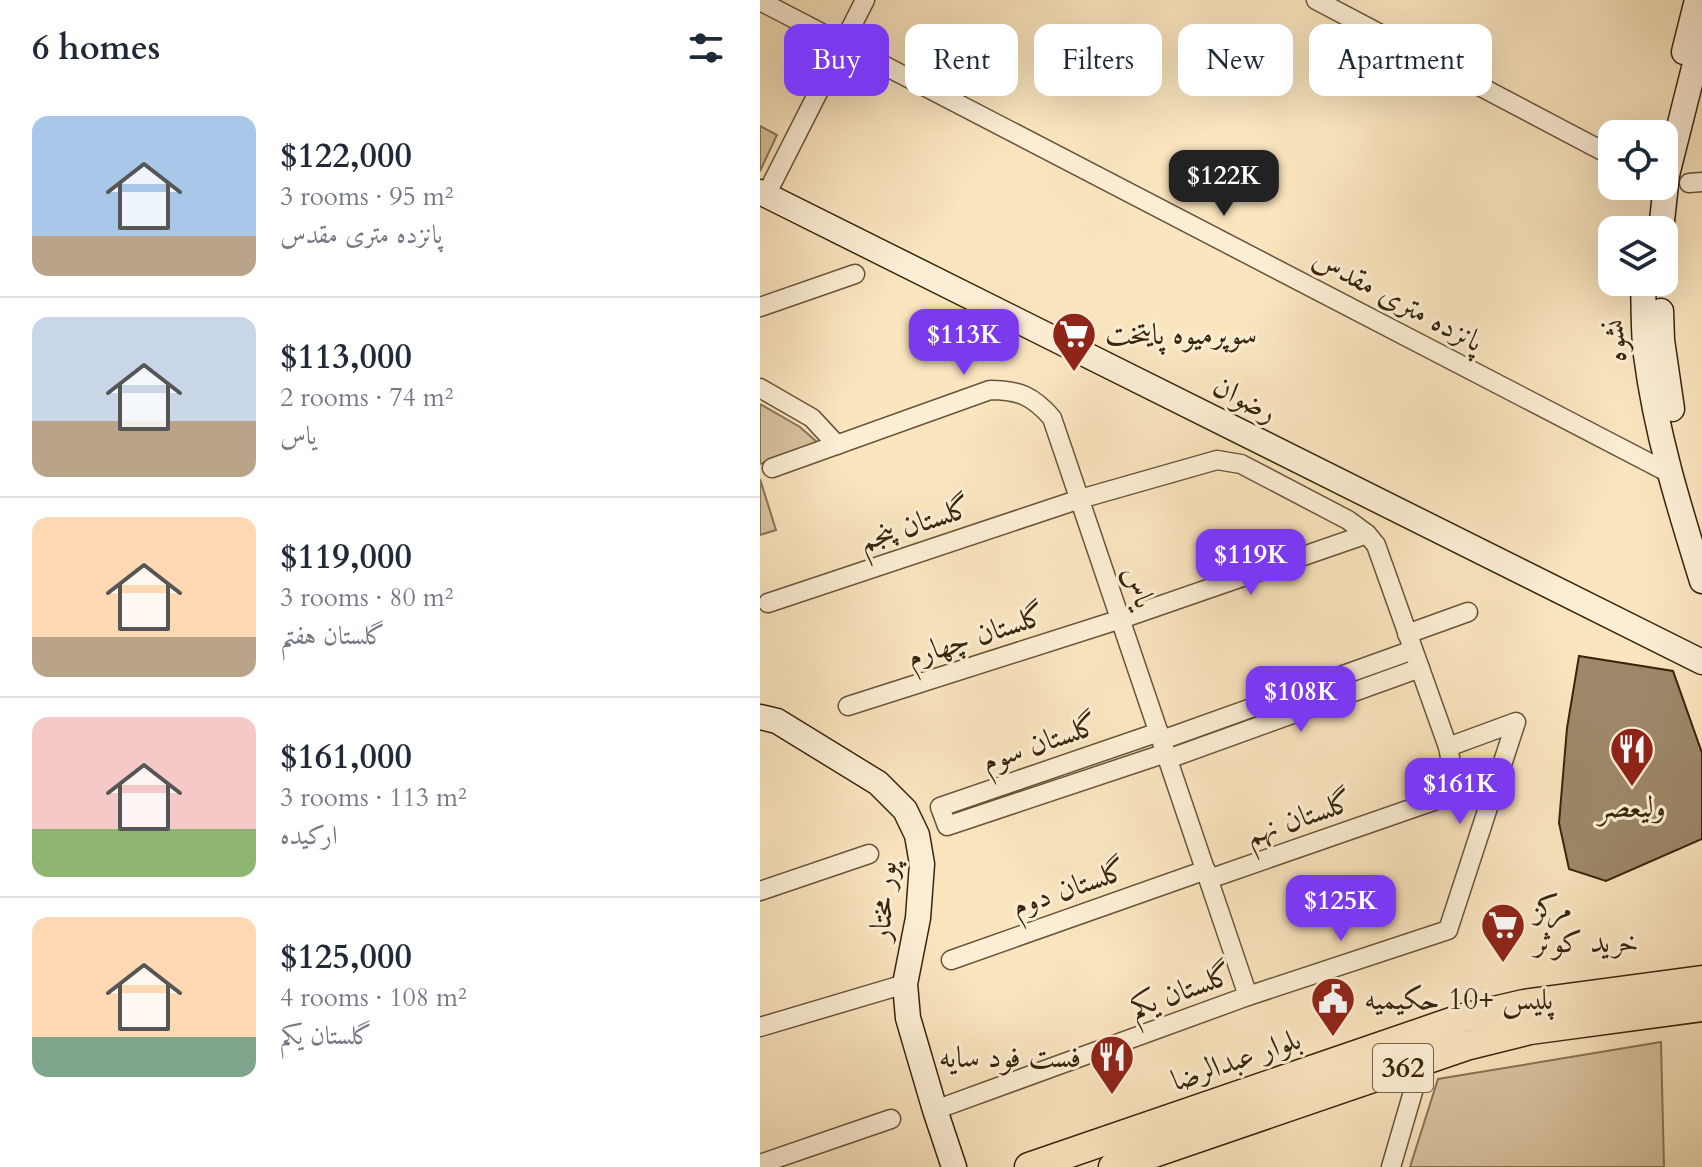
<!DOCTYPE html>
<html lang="en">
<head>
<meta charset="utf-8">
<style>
	:root { --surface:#fff; --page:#f2f2f3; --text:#1f2937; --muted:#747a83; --line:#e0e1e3; --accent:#7c3aed }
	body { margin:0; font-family:Cardo,Amiri,serif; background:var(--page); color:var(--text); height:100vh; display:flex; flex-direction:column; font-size:30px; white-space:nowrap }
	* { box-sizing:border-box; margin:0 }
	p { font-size:26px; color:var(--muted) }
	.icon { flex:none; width:44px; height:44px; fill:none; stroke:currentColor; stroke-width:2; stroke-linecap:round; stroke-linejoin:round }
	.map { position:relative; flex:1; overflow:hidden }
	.sheet { display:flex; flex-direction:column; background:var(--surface); width:760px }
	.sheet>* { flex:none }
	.top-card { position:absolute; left:24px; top:24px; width:760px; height:72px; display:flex; gap:16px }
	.fabs { position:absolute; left:838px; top:120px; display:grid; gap:16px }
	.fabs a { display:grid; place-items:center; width:80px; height:80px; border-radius:16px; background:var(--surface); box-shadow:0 8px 32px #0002; font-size:40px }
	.price { position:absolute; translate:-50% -68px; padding:0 18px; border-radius:16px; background:var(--accent); color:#fff; font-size:26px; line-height:52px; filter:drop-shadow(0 2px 4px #0008) }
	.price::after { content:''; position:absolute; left:50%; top:48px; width:24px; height:18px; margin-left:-12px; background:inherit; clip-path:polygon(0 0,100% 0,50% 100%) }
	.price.active { background:#222; color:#fff }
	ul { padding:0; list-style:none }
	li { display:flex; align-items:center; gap:24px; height:200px; padding:0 32px }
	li+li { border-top:2px solid var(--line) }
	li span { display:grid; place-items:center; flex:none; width:224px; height:160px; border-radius:16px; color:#555 }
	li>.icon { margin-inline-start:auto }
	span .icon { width:96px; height:96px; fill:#fffc; stroke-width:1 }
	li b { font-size:34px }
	h2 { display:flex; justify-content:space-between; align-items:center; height:96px; padding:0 32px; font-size:34px }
	.tag { padding:0 28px; border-radius:16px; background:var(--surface); box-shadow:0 8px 32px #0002; font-size:28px; line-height:72px }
	.tag.active { background:var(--accent); color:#fff }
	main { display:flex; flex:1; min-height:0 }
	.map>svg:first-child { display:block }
</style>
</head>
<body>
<main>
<section class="sheet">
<h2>6 homes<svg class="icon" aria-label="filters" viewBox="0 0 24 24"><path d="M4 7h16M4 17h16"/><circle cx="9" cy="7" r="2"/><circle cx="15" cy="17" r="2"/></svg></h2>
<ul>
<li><span style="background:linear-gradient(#a9c7e8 75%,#b9a48a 0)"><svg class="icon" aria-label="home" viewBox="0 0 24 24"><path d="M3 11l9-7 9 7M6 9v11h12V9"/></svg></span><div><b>$122,000</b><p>3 rooms · 95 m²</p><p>پانزده متری مقدس</p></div></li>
<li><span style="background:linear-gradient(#c9d6e8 65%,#b9a48a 0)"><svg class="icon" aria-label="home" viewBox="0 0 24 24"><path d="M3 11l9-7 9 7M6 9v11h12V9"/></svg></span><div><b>$113,000</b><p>2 rooms · 74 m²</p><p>یاس</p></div></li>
<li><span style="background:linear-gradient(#ffd9b3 75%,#b9a48a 0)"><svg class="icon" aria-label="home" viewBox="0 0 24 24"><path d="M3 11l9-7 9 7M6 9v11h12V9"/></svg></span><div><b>$119,000</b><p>3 rooms · 80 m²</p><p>گلستان هفتم</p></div></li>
<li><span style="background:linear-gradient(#f6c9c9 70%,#8fb573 0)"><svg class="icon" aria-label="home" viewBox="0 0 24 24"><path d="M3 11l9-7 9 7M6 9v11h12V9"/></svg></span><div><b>$161,000</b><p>3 rooms · 113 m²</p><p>ارکیده</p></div></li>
<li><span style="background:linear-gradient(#ffd9b3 75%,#7fa58c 0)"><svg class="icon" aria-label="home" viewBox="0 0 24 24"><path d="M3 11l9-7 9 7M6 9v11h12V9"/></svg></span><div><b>$125,000</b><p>4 rooms · 108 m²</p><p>گلستان یکم</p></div></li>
</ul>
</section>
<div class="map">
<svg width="942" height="1167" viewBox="0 0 942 1167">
	<rect width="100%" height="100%" fill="#fae5bf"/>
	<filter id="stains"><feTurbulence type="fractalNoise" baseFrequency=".0025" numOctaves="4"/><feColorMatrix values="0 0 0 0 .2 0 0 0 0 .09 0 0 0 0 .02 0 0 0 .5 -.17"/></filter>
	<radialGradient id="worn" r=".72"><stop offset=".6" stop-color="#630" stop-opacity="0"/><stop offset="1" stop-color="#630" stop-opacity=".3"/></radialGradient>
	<!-- green -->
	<g fill="#d9c4a1" stroke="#897456" stroke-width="2">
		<polygon points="0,126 17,135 0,171"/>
		<polygon points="0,404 40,427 58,443 0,464"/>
		<polygon points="0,479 16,530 0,535"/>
		<polygon points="901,1042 904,1167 650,1167 678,1079"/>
	</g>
	<!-- building -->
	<polygon fill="#9d8869" stroke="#39240c" stroke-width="2" points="819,656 913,671 942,753 942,839 846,881 809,869 799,823 807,728"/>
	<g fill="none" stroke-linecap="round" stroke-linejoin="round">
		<!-- street casing -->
		<g stroke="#695439" stroke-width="21">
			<g id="street">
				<polyline points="556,0 852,156"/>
				<polyline points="0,1 909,473"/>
				<polyline points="929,183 942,182"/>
				<polyline points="6,195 105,0"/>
				<polyline points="0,307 95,274"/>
				<polyline points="0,388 52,418 77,445"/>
				<path d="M12 468 230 390C259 390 273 396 292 418L488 996"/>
				<polyline points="8,603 320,499 457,460 481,464 588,520 607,534 616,545 688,747 695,783 692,791 685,797 449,879"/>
				<polyline points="647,634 708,612"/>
				<polyline points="88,706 361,619 607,534"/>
				<polyline points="399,732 180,807 187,826 406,753"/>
				<polyline points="402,740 653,650"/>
				<polyline points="408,759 660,668"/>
				<polyline points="0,891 109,854"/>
				<polyline points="191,960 446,870"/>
				<polyline points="0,1027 145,984"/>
				<polyline points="175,1110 488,996 688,930 756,722 688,747"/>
				<polyline points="0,1164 131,1119"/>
				<polyline points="631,1167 662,1061"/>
			</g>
		</g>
		<!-- secondary casing -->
		<g stroke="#39240c" stroke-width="27">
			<g id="secondary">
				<polyline points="924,52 937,0"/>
				<polyline points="0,192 942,662"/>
				<polyline points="901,230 907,175 942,36"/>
				<path d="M883 282C884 306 883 331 886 355 896 433 919 507 942 581"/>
				<polyline points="901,311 902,340 912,409"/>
				<polyline points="0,717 17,721 118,783 145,810 157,835 162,864 158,918 145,984 148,1018 175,1110 194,1167"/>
			</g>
		</g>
		<!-- primary casing -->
		<g stroke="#39240c" stroke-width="31">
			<g id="primary">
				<polyline points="269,1167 703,1018 764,1004 942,980"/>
				<polyline points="353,1167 706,1046 770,1030 942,1007"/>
			</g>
		</g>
		<!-- street -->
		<use href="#street" stroke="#fceed5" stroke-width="18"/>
		<!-- secondary -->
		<use href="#secondary" stroke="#fceed5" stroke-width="24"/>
		<!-- primary -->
		<use href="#primary" stroke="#fae5bf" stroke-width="28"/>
	</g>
	<!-- icons -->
	<defs>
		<g id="supermarket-pin" transform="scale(2.3)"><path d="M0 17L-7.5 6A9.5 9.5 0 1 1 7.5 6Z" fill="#8f2418" stroke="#fceed5"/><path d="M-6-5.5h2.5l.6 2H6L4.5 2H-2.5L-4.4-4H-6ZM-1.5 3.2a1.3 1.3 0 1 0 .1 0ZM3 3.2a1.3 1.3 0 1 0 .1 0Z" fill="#fff"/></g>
		<g id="restaurant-pin" transform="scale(2.3)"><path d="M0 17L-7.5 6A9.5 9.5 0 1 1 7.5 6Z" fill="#8f2418" stroke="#fceed5"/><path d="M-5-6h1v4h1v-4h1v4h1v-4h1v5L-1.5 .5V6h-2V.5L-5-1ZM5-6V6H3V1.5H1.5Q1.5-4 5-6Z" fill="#fff"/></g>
		<g id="civic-pin" transform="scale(2.3)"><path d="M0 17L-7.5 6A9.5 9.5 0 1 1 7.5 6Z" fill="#8f2418" stroke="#fceed5"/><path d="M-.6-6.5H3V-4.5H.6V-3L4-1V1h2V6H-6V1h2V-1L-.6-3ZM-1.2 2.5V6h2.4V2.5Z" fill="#fff"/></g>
	</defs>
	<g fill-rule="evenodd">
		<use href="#supermarket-pin" x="314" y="334"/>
		<use href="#restaurant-pin" x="872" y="749"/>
		<use href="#supermarket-pin" x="743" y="925"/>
		<use href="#civic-pin" x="573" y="999"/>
		<use href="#restaurant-pin" x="352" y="1057"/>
	</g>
	<g text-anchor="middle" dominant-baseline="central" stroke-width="6" stroke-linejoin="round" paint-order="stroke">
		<!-- shield labels -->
		<rect fill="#fceed5" stroke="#746148" stroke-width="2" x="613" y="1044" width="60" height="48" rx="6"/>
		<g font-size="28" font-weight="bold" fill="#39240c">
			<text x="643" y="1068">362</text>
		</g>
		<!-- street labels -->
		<g font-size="30" fill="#39240c" stroke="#fceed5">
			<text transform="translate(638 300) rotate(28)">پانزده متری مقدس</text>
			<text transform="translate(855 341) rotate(-94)">نشوه</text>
			<text transform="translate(485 399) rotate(27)">رضوان</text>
			<text transform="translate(155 524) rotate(-18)">گلستان پنجم</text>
			<text transform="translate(379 587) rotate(71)">یاس</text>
			<text transform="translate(216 636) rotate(-18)">گلستان چهارم</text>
			<text transform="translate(280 743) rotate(-19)">گلستان سوم</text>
			<text transform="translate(539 818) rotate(-19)">گلستان نهم</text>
			<text transform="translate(309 888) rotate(-19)">گلستان دوم</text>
			<text transform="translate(123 901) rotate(-85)">پور مختار</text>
			<text transform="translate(421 991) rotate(-20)">گلستان یکم</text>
			<text transform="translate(476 1060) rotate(-19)">بلوار عبدالرضا</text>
		</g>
		<!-- poi labels -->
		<g font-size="30" fill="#39240c" stroke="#fceed5" text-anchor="start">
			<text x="345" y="334">سوپرمیوه پایتخت</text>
			<text x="872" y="807" text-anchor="middle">ولیعصر</text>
			<text x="774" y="908">مرکز<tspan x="774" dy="34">خرید کوثر</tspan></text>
			<text x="604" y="999">پلیس +10 حکیمیه</text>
			<text x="321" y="1057" text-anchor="end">فست فود سایه</text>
		</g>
	</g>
	<rect width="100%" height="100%" filter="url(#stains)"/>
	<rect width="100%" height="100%" fill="url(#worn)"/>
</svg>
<div class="fabs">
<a><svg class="icon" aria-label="locate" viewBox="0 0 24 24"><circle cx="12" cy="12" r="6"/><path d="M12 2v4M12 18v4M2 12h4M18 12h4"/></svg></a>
<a><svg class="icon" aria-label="layers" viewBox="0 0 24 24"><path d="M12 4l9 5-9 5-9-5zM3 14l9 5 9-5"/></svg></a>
</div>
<b class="price active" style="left:464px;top:218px">$122K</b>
<b class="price" style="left:204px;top:377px">$113K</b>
<b class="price" style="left:491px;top:597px">$119K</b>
<b class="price" style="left:541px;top:734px">$108K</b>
<b class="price" style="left:700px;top:826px">$161K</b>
<b class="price" style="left:581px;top:943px">$125K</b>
<div class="top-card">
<a class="tag active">Buy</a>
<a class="tag">Rent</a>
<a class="tag">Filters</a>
<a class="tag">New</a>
<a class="tag">Apartment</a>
</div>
</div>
</main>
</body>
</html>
